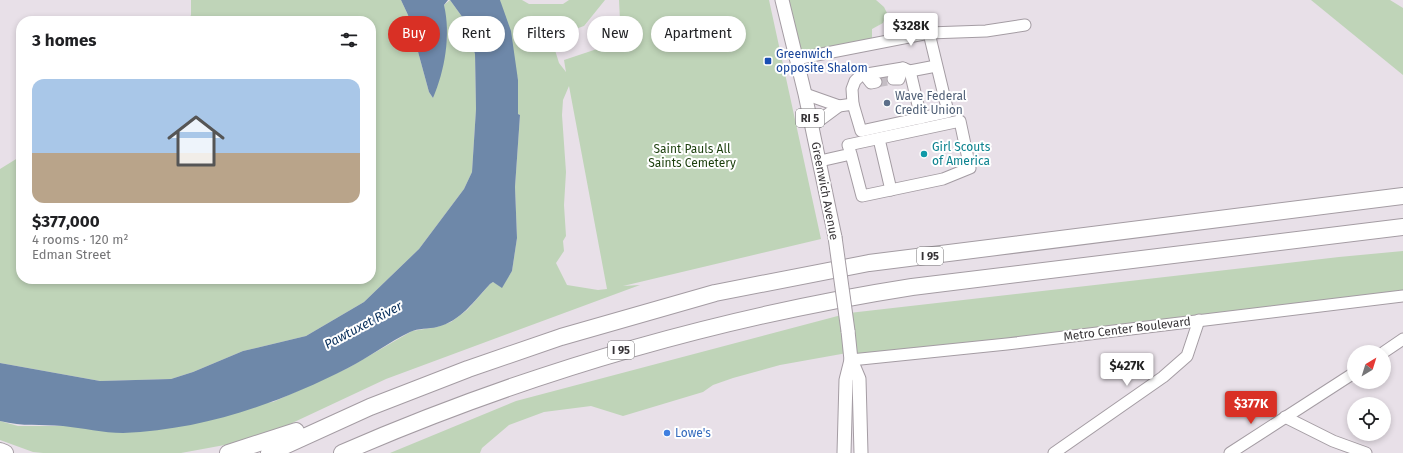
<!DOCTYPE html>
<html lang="en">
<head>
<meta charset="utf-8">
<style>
	:root { --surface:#fff; --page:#f6f6f6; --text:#202124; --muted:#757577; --line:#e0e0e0; --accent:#d93025 }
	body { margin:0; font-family:"Fira Sans",sans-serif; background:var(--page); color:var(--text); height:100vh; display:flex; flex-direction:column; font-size:15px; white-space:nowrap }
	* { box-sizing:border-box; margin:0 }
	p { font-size:13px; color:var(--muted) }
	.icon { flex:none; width:22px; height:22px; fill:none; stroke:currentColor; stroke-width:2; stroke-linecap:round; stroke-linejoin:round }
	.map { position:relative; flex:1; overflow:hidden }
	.panel { position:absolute; left:16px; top:16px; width:360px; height:268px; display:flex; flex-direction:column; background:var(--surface); border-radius:16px; box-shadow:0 2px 6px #0003 }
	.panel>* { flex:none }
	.guide { position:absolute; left:388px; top:16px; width:380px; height:36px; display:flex; gap:8px }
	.needle { width:26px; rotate:38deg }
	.tools { position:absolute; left:1347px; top:345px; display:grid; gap:8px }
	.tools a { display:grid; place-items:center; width:44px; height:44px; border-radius:50%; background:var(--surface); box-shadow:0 2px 6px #0003; font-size:20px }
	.price { position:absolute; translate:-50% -34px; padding:0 9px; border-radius:4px; background:#fff; color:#222; font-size:13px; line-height:26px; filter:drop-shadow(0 1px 2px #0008) }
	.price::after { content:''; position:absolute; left:50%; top:24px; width:12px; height:9px; margin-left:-6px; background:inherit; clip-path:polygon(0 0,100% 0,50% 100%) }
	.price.on { background:var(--accent); color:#fff }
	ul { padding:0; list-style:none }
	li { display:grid; align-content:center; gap:8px; height:212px; padding:0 16px }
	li+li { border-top:1px solid var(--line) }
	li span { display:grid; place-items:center; height:124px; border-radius:12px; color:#555 }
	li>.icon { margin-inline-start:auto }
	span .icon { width:72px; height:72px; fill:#fffc; stroke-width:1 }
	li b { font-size:17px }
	h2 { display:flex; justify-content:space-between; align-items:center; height:48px; padding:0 16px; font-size:17px }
	.pill { padding:0 14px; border-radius:18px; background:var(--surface); box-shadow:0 2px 6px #0003; font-size:14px; line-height:36px }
	.pill.on { background:var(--accent); color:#fff }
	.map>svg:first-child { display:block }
</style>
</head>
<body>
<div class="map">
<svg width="1403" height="453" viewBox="0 0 1403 453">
	<rect width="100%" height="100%" fill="#e8e0e8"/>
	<!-- green -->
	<g fill="#bfd4b8" fill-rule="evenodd">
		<polygon points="191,0 401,0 408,15 429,92 433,98 447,38 444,5 450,0 463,18 475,54 476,109 472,172 464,189 419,249 364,302 306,336 243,351 193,372 171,379 100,381 0,363 0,169 21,156 21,279 371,279 371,21 188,21 191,15"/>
		<path d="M500 0H522L529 4H563L569 0H605L584 26 564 33 555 50 559 63 566 72 564 60 621 41 619 0H769L821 239 623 286 640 285 386 379 258 439 181 453H43L33 452 0 440V421L18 426H61L273 402 348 368 412 331 437 327 451 322 467 310 490 284 493 282 502 287 512 271 517 238 515 187 520 115 518 114V80ZM569 86 607 289 598 290 567 285 556 263 564 251 563 241 566 236 564 205 566 172 562 115 563 100Z"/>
		<polygon points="780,0 876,0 884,7 887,13 883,23 872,29 872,47 797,59"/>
		<polygon points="1311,0 1390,0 1403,8 1403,75"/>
		<polygon points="1403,251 1403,296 851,360 847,353 780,365 733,378 713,385 703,392 623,416 591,406 544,412 509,425 482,448 480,453 390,453 516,401 849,313 1339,257"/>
	</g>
	<!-- water -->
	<g fill="#6e88a9">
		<path d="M401 0H448L444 5C451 35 445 70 433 98L429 92 408 15Z"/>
		<path d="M450 0H500L511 31 518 80V114L520 115 515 187 517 238 512 271 502 288 493 282 490 284C474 301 461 321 437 327 429 329 418 328 410 332 389 342 369 357 348 368 277 404 203 430 123 433 103 433 83 428 63 426 40 424 24 427 0 421V363L100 381 171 379 193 372 243 351 306 336 364 302 419 249 464 189 472 172 476 109 475 54 463 18Z"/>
	</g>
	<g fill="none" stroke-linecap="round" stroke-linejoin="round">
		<!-- minor-tunnel -->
		<polyline stroke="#c4bdc4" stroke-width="11" stroke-dasharray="11 5.5" stroke-linecap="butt" points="876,82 893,79"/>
		<!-- minor casing -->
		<g stroke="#a49ca3" stroke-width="13">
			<g id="minor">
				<polyline points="796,59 929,33 986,31 1025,25"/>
				<polyline points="910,71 921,118"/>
				<polyline points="864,74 871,83 876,82"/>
				<polyline points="893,79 899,79 903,68"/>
				<polyline points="805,94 839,106 812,126"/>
				<polyline points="853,104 852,89 855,81 861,75 903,68 910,71 936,66"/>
				<polyline points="839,106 853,104 861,131 948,112 929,33"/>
				<polyline points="879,139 891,190"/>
				<polyline points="820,161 851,154 862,196 943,179 970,168 960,121 848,145 851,154"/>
				<polyline points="1384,352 1403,339"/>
				<polyline points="851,360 1007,344 1403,296"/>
				<polyline points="1285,417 1333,441 1366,453"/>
				<polyline points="1054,453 1163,377 1187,356 1199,320"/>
				<polyline points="1230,453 1354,373"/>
			</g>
		</g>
		<!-- major casing -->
		<g stroke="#a49ca3" stroke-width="15">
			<g id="major">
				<polyline points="782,0 805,94 835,237"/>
				<polyline points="848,331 851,360 859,379 861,453"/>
				<polyline points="844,453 846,380 851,360"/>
			</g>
		</g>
		<!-- highway casing -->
		<g stroke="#a49ca3" stroke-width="18">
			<g id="highway">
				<polyline points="0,451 5,453"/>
				<polyline points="228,453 296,431"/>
				<polyline points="269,453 370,407 468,369 561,337 715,293 869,263 1403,196"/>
				<path d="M342 453C526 373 714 318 912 287L1403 227"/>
			</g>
		</g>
		<!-- minor -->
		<use href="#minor" stroke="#fff" stroke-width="11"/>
		<!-- major -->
		<use href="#major" stroke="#fff" stroke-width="13"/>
		<!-- highway -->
		<use href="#highway" stroke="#fff" stroke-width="16"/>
		<!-- major-bridge casing -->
		<g stroke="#a49ca3" stroke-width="15" stroke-linecap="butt">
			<polyline id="major-bridge" points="835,237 848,331"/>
		</g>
		<!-- major-bridge -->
		<use href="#major-bridge" stroke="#fff" stroke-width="13"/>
	</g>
	<!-- markers -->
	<rect fill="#1a4fb4" stroke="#fff" stroke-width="1.5" x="764" y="57" width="8" height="8" rx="2"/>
	<circle fill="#5c6f8a" stroke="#fff" stroke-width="1.5" cx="887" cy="103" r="4"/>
	<circle fill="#0f9aa8" stroke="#fff" stroke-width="1.5" cx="924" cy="154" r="4"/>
	<circle fill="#3f7fe0" stroke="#fff" stroke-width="1.5" cx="667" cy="433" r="4"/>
	<g text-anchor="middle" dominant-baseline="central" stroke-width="4" stroke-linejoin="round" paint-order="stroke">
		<!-- shield labels -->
		<g fill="#fff" stroke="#727072" stroke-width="1">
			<rect x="796" y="109" width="28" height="18" rx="3"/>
			<rect x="917" y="247" width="26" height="18" rx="3"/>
			<rect x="608" y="341" width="26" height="18" rx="3"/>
		</g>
		<g font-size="11" font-weight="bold" fill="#363336">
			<text x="810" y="118">RI 5</text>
			<text x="930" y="256">I 95</text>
			<text x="621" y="350">I 95</text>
		</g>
		<!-- transit labels -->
		<g font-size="12" fill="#164399" stroke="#fff" text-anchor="start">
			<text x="776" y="54">Greenwich<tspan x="776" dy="14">opposite Shalom</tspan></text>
		</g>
		<!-- service labels -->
		<g font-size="12" fill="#4e5e75" stroke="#fff" text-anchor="start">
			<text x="895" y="96">Wave Federal<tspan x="895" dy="14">Credit Union</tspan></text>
		</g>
		<!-- culture labels -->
		<g font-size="12" fill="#0d838f" stroke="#fff" text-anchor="start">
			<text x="932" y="147">Girl Scouts<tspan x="932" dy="14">of America</tspan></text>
		</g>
		<!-- park labels -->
		<g font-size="12" fill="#1b3f0c" stroke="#fff">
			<text x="692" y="149">Saint Pauls All<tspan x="692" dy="14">Saints Cemetery</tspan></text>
		</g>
		<!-- street labels -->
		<g font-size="12" fill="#363336" stroke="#fff">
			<text transform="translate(825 191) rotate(79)">Greenwich Avenue</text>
			<text transform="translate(1127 329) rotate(-7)">Metro Center Boulevard</text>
		</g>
		<!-- shop labels -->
		<g font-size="12" fill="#366cbe" stroke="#fff" text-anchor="start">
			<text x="675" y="433">Lowe's</text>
		</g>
		<!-- water labels -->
		<g font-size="13" font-style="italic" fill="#0a305c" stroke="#fff">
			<text transform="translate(363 325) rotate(-28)">Pawtuxet River</text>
		</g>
	</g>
</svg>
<div class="tools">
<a><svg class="needle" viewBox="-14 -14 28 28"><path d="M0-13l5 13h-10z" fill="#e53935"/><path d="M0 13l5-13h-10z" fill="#757577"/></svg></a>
<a><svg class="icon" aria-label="locate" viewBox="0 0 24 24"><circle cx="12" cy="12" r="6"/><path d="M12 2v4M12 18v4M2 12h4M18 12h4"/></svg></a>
</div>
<b class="price" style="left:911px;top:47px">$328K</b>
<b class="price" style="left:1127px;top:387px">$427K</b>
<b class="price on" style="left:1251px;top:425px">$377K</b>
<div class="guide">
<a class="pill on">Buy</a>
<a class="pill">Rent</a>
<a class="pill">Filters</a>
<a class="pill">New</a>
<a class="pill">Apartment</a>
</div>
<section class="panel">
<h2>3 homes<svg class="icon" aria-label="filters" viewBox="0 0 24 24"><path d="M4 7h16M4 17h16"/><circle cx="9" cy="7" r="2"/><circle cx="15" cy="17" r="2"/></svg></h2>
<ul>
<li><span style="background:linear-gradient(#a9c7e8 60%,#b9a48a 0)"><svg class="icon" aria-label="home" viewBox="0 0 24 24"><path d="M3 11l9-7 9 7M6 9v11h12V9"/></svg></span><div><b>$377,000</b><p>4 rooms · 120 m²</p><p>Edman Street</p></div></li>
</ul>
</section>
</div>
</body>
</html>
